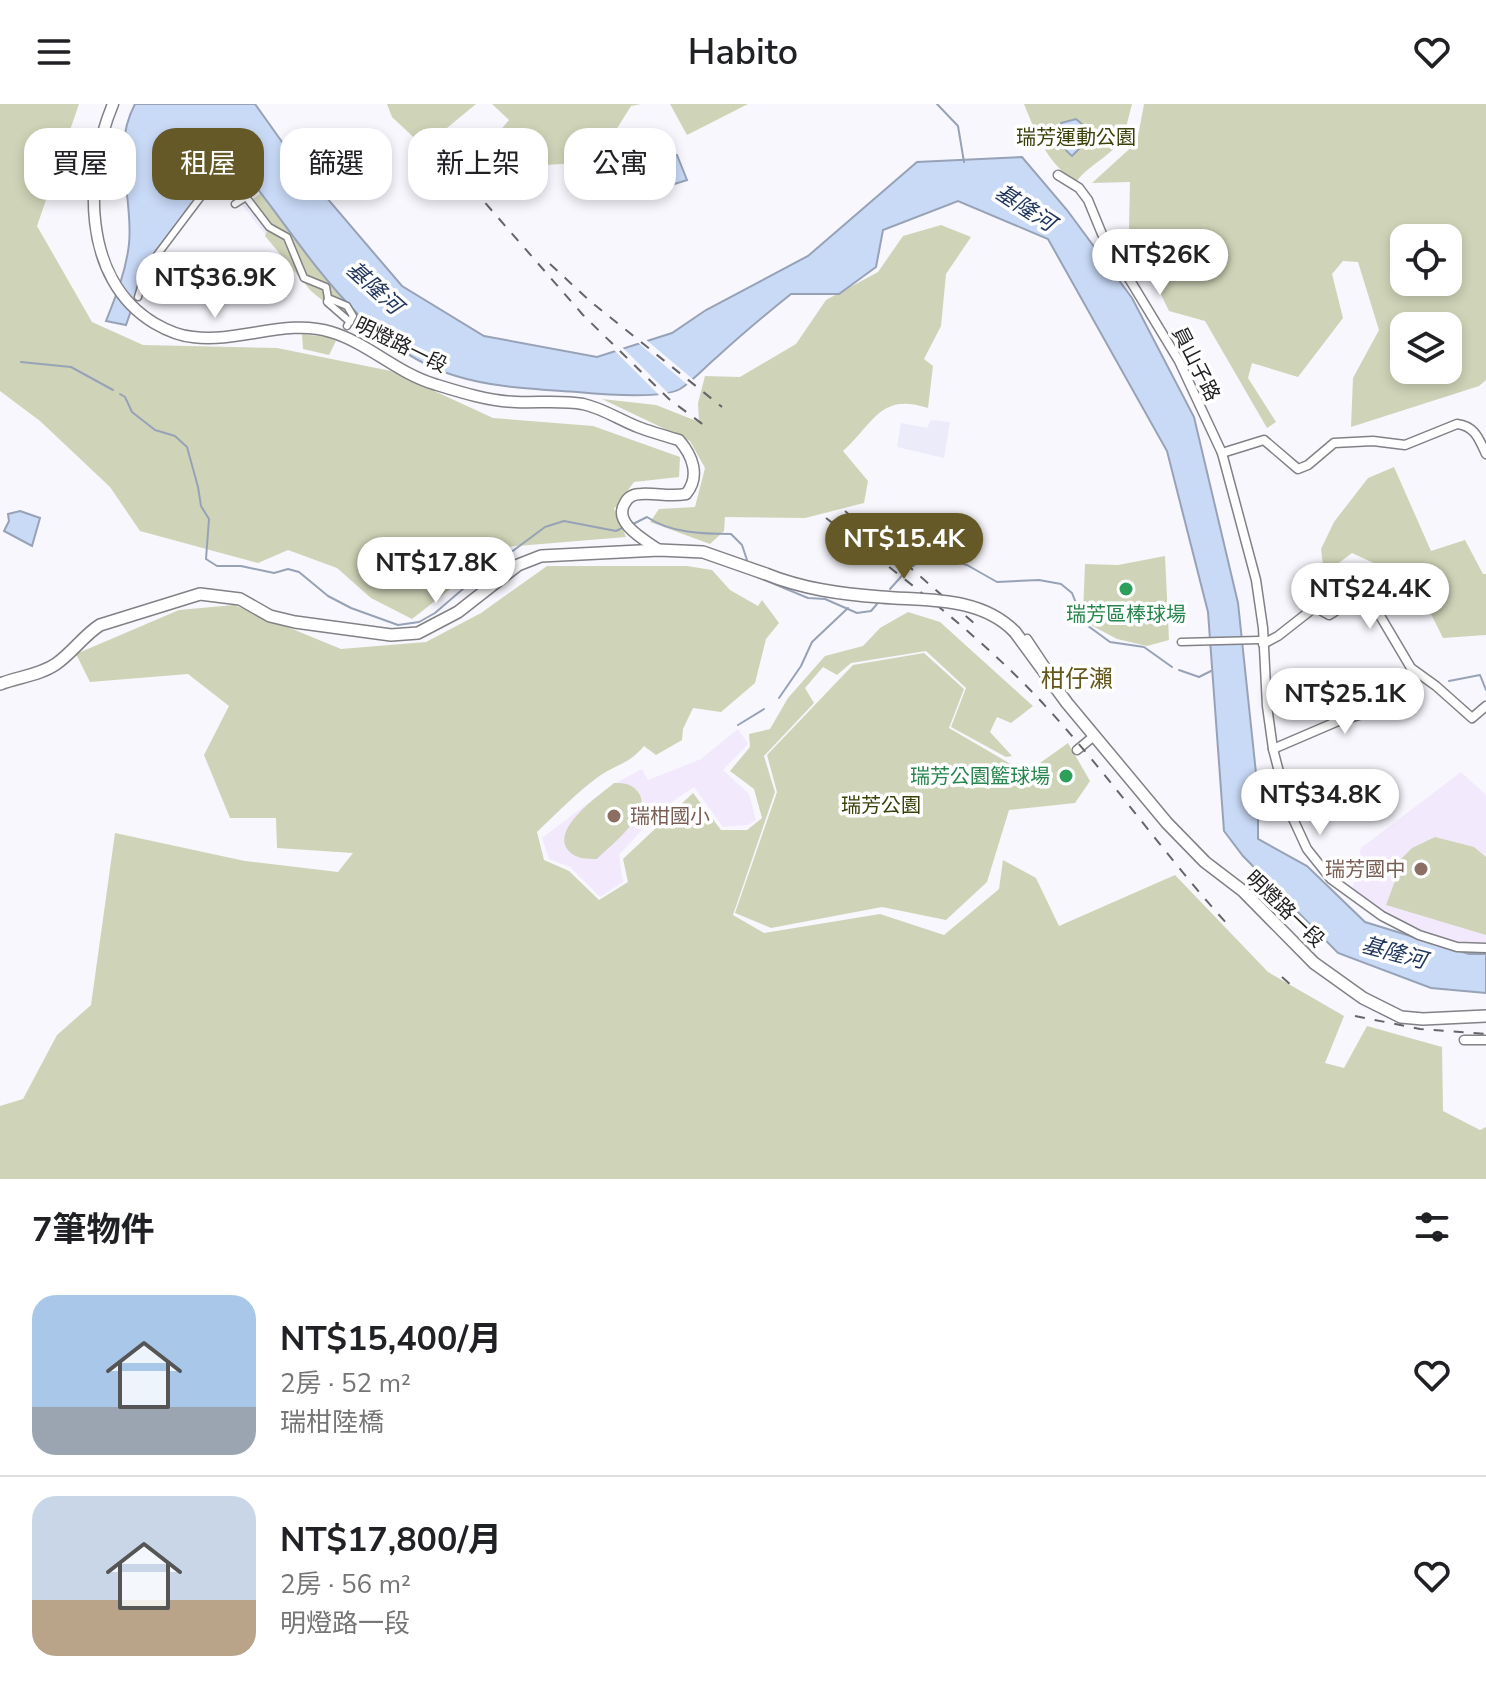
<!DOCTYPE html>
<html lang="zh-TW">
<head>
<meta charset="utf-8">
<style>
	:root { --surface:#fff; --page:#f6f6f6; --text:#202124; --muted:#757577; --line:#e0e0e0; --accent:#655a27 }
	body { margin:0; font-family:"Nunito Sans","Noto Sans TC",sans-serif; background:var(--page); color:var(--text); height:100vh; display:flex; flex-direction:column; font-size:30px; white-space:nowrap }
	* { box-sizing:border-box; margin:0 }
	p { font-size:26px; color:var(--muted) }
	.icon { flex:none; width:44px; height:44px; fill:none; stroke:currentColor; stroke-width:2; stroke-linecap:round; stroke-linejoin:round }
	.map { position:relative; height:1075px; overflow:hidden }
	.panel { display:flex; flex-direction:column; background:var(--surface); flex:1 }
	.panel>* { flex:none }
	.guide { position:absolute; left:24px; top:24px; width:800px; height:72px; display:flex; gap:16px }
	.buttons { position:absolute; left:1390px; top:120px; display:grid; gap:16px }
	.buttons a { display:grid; place-items:center; width:72px; height:72px; border-radius:16px; background:var(--surface); box-shadow:0 4px 12px #0003; font-size:40px }
	.price { position:absolute; translate:-50% -68px; padding:0 18px; border-radius:28px; background:#fff; color:#222; font-size:26px; line-height:52px; filter:drop-shadow(0 2px 4px #0008) }
	.price::after { content:''; position:absolute; left:50%; top:48px; width:24px; height:18px; margin-left:-12px; background:inherit; clip-path:polygon(0 0,100% 0,50% 100%) }
	.price.current { background:var(--accent); color:#fff }
	ul { padding:0; list-style:none }
	li { display:flex; align-items:center; gap:24px; height:200px; padding:0 32px }
	li+li { border-top:2px solid var(--line) }
	li span { display:grid; place-items:center; flex:none; width:224px; height:160px; border-radius:24px; color:#555 }
	li>.icon { margin-inline-start:auto }
	span .icon { width:96px; height:96px; fill:#fffc; stroke-width:1 }
	li b { font-size:34px }
	h2 { display:flex; justify-content:space-between; align-items:center; height:96px; padding:0 32px; font-size:34px }
	.chip { padding:0 28px; border-radius:24px; background:var(--surface); box-shadow:0 4px 12px #0003; font-size:28px; line-height:72px }
	.chip.current { background:var(--accent); color:#fff }
	header { display:flex; justify-content:space-between; align-items:center; height:104px; padding:0 32px; background:var(--surface); font-size:36px; font-weight:600 }
	.map>svg:first-child { display:block }
</style>
</head>
<body>
<header><svg class="icon" aria-label="menu" viewBox="0 0 24 24"><path d="M4 6h16M4 12h16M4 18h16"/></svg>Habito<svg class="icon" aria-label="heart" viewBox="0 0 24 24"><path d="M12 20l-8-8c-3-5 5-10 8-4 3-6 11-1 8 4z"/></svg></header>
<div class="map">
<svg width="1486" height="1075" viewBox="0 0 1486 1075">
	<rect width="100%" height="100%" fill="#f7f7fd"/>
	<!-- built -->
	<g fill="#ebebf9">
		<polygon points="237,59 360,213 355,223 311,187 232,89 221,84 208,90 166,145 141,199 135,194 144,169 206,85"/>
		<polygon points="931,316 950,318 944,354 897,343 901,319 927,324"/>
	</g>
	<!-- education -->
	<g fill="#f3e9fd">
		<polygon points="738,625 748,640 723,666 749,690 756,716 748,721 723,723 694,683 660,706 619,751 623,778 600,793 570,763 549,755 542,734 612,681 642,665 648,676 701,655"/>
		<polygon points="1461,668 1486,691 1486,841 1439,835 1389,812 1352,787 1361,744"/>
	</g>
	<!-- green -->
	<g fill="#cfd4b8" fill-rule="evenodd">
		<polygon points="0,0 79,0 37,122 92,218 143,241 277,244 391,267 493,314 593,322 680,353 679,373 634,378 614,405 626,433 504,443 412,515 371,494 337,464 288,446 258,459 140,427 110,383 40,317 0,287"/>
		<polygon points="387,0 476,0 424,43 392,13"/>
		<polygon points="492,0 641,0 631,2 596,58 544,61 534,76 505,49 497,30 509,16"/>
		<polygon points="670,0 748,0 687,31"/>
		<path d="M1024 0H1132C1129 10 1127 23 1123 32 1113 52 1089 60 1076 78 1047 59 1037 32 1024 0Z"/>
		<path d="M1144 0H1486V276L1479 282 1351 323 1353 274 1379 226 1358 158 1343 157 1332 170 1343 214 1298 273 1252 259 1248 274 1276 318 1267 324 1205 217 1169 207 1129 124 1130 78 1092 79 1137 38ZM1404 134H1448V178H1404ZM1404 222H1448V266H1404Z"/>
		<polygon points="262,88 320,165 360,213 355,223 311,187 265,132 268,124 249,98"/>
		<path d="M941 121 971 133 946 170 941 222 924 255 933 262 928 304C880 288 874 319 843 347L868 377 864 399 805 414 725 413 724 427 710 440 650 418 659 405 695 403 705 364 690 337 602 295 656 301 699 318 698 299 705 272 740 273 796 240 826 196 878 168 903 132Z"/>
		<polygon points="302,230 327,233 336,237 329,251 303,245"/>
		<polygon points="1394,363 1431,447 1465,436 1483,470 1486,470 1486,531 1443,534 1423,494 1380,462 1352,449 1324,470 1321,445 1334,418 1368,374"/>
		<polygon points="1165,452 1169,536 1147,542 1117,535 1089,520 1083,509 1085,460 1118,461"/>
		<path d="M547 462H687L712 466 730 486 758 502 762 496 779 519 766 535 755 579 721 608 693 604 683 625 682 636 656 651 644 642C628 661 616 660 598 673 576 689 557 709 537 728L544 756 569 767 599 796 628 778 623 755 693 689 721 726H747L762 714 754 685 730 667 750 643 749 630 770 625 788 594 825 552 863 542 880 524 908 508 940 518 1033 602 1011 619 997 613 990 628 1012 652 1006 653 951 623 966 584 926 547 851 559 837 571 823 563 805 584 814 599 764 652 775 688 733 811 764 829 880 810 944 831 999 785 1003 756 1036 774 1059 822 1175 771 1268 868 1344 912 1325 959 1344 964 1367 922 1442 943 1443 1007 1480 1026 1486 1023V1075H0V1002L23 995 57 931 91 901 115 729 245 757 338 768 353 749 277 744 276 714H230L204 651 229 602 188 570 90 578 76 550 179 506 234 501 341 545 426 538 481 509Z"/>
		<polygon points="924,549 964,585 949,624 1026,669 1068,639 1090,677 1075,699 1009,706 987,778 946,816 882,803 771,824 735,809 777,688 767,651 853,561"/>
		<path d="M614 679C624 679 631 679 638 688 654 708 611 741 597 755 587 755 575 755 568 746 551 724 599 692 614 679Z"/>
		<polygon points="1435,733 1474,743 1486,753 1486,831 1386,801 1401,761 1400,756 1412,744"/>
	</g>
	<!-- water -->
	<g fill="#c9daf7" stroke="#97a2b7" stroke-width="2">
		<path d="M135 0H255L297 59 402 182 484 232 597 253 672 229 706 206 808 152 917 58 1022 53 1067 106 1132 194 1194 313 1238 499 1258 688V735L1307 762 1365 818 1469 850H1486V889L1431 884 1338 849 1243 752 1224 727 1208 508 1167 347 1048 135 958 97 883 126 876 163 839 190H791C766 210 741 231 717 253 705 263 693 277 680 285 662 295 599 290 577 288 536 285 495 284 456 272 355 242 301 135 237 59L206 85 144 169 126 221 106 217C116 192 126 167 129 140 134 91 110 47 135 0Z"/>
		<path d="M1076 15 1083 21 1087 30 1082 42 1072 52C1062 44 1056 31 1061 19Z"/>
		<polygon points="677,51 687,76 662,84 656,80 651,71 656,53"/>
		<polygon points="20,407 40,414 32,442 4,427 9,417 8,410"/>
	</g>
	<!-- pier -->
	<g fill="#f7f7fd">
		<polygon points="644,234 695,277 689,282 635,236"/>
		<polygon points="620,241 670,291 660,292 612,244"/>
	</g>
	<g fill="none" stroke-linecap="round" stroke-linejoin="round">
		<!-- stream -->
		<g stroke="#97a2b7" stroke-width="2">
			<polyline points="937,0 958,22 964,58"/>
			<polyline points="21,258 71,263 113,286"/>
			<polyline points="120,290 125,293 132,308 155,326 175,332 187,343 198,383 201,402 209,415 206,455 217,462 241,462 274,469 288,465 299,468 328,492 351,504 398,521 419,518 435,509 471,478 545,423 564,417 616,427 622,424"/>
			<path d="M633 420 647 413C670 429 703 430 731 430L742 441 747 456"/>
			<polyline points="923,451 928,452"/>
			<polyline points="940,453 967,461 997,478 1039,476 1061,480 1072,489 1084,519 1110,538 1144,543 1172,563"/>
			<polyline points="913,462 919,457"/>
			<polyline points="750,470 808,494 825,495 857,509 871,507 877,500"/>
			<polyline points="890,485 917,455"/>
			<polyline points="1179,566 1199,573 1211,567"/>
			<polyline points="1449,577 1480,571 1486,586"/>
			<polyline points="779,594 801,562 812,538 848,504"/>
			<polyline points="738,621 764,605"/>
		</g>
		<!-- pedestrian casing -->
		<g stroke="#818186" stroke-width="9">
			<g id="pedestrian">
				<polyline points="235,100 246,93 269,123 287,133 304,174 326,183 328,194"/>
				<polyline points="138,193 144,173 157,151 200,94 209,84 225,81"/>
				<polyline points="347,222 353,212 347,202 328,194 327,198 350,218"/>
				<polyline points="1181,538 1259,536"/>
			</g>
		</g>
		<!-- minor casing -->
		<g stroke="#818186" stroke-width="11">
			<g id="minor">
				<polyline points="1058,71 1079,84 1088,96 1102,130 1179,257 1222,349 1256,476 1263,524 1267,602 1273,645 1289,706 1307,745 1331,775 1382,812 1419,831 1457,843 1486,844"/>
				<path d="M1222 349 1264 336 1298 365 1308 361 1334 339 1373 337 1405 341 1457 320C1475 322 1479 335 1486 350"/>
				<polyline points="1027,535 1055,577"/>
				<polyline points="1263,540 1278,532 1315,503 1329,511 1366,488 1411,564 1436,582 1472,614 1486,602"/>
				<polyline points="1273,645 1336,618 1408,596"/>
				<polyline points="1077,646 1094,632"/>
				<polyline points="1464,936 1486,936"/>
			</g>
		</g>
		<!-- tertiary casing -->
		<g stroke="#818186" stroke-width="13">
			<path id="tertiary" d="M113 0C84 69 81 175 154 219 166 226 179 232 193 233 239 239 287 214 331 228 368 239 397 269 434 280 460 288 488 297 516 298 538 299 561 296 583 300 602 304 620 316 638 323 651 328 665 332 679 336 692 351 701 372 686 390 670 393 657 389 641 390 634 390 628 393 625 399 612 419 645 436 659 446"/>
		</g>
		<!-- secondary casing -->
		<g stroke="#818186" stroke-width="14">
			<g id="secondary">
				<polyline points="1015,528 1067,599 1167,719 1205,758 1243,787 1314,859 1363,894 1401,913 1423,915 1486,912"/>
				<path d="M0 580C18 573 40 571 56 560 73 548 83 532 100 521L200 490 240 495 270 512 295 518 391 531 418 529 458 508 518 461 541 452 659 446 703 448 766 470"/>
			</g>
		</g>
		<!-- pedestrian -->
		<use href="#pedestrian" stroke="#fff" stroke-width="6"/>
		<!-- minor -->
		<use href="#minor" stroke="#fff" stroke-width="8"/>
		<!-- tertiary -->
		<use href="#tertiary" stroke="#fff" stroke-width="10"/>
		<!-- secondary -->
		<use href="#secondary" stroke="#fff" stroke-width="11"/>
		<!-- rail -->
		<g stroke="#656569" stroke-width="2" stroke-dasharray="10 10" stroke-linecap="butt">
			<polyline points="446,54 583,211 669,295 705,322"/>
			<polyline points="550,160 591,198 722,303"/>
			<polyline points="845,407 975,520"/>
			<path d="M826 414C902 473 985 535 1049 606 1112 675 1166 753 1229 822"/>
			<polyline points="1282,873 1291,881"/>
			<polyline points="1355,912 1420,925 1486,930"/>
		</g>
		<!-- secondary-bridge casing -->
		<g stroke="#818186" stroke-width="14" stroke-linecap="butt">
			<path id="secondary-bridge" d="M766 470C803 485 841 490 881 493 927 497 980 492 1015 528"/>
		</g>
		<!-- secondary-bridge -->
		<use href="#secondary-bridge" stroke="#fff" stroke-width="11"/>
	</g>
	<!-- markers -->
	<g fill="#2e9e5b" stroke="#fff" stroke-width="3">
		<circle cx="1126" cy="485" r="8"/>
		<circle cx="1066" cy="672" r="8"/>
	</g>
	<g fill="#8d6e63" stroke="#fff" stroke-width="3">
		<circle cx="614" cy="712" r="8"/>
		<circle cx="1421" cy="765" r="8"/>
	</g>
	<g text-anchor="middle" dominant-baseline="central" stroke-width="7" stroke-linejoin="round" paint-order="stroke">
		<!-- park labels -->
		<g font-size="20" fill="#3a4008" stroke="#fff">
			<text x="1076" y="33">瑞芳運動公園</text>
			<text x="881" y="701">瑞芳公園</text>
		</g>
		<!-- street labels -->
		<g font-size="20" fill="#212123" stroke="#fff">
			<text transform="translate(401 241) rotate(26)">明燈路一段</text>
			<text transform="translate(1196 260) rotate(63)">員山子路</text>
			<text transform="translate(1285 805) rotate(44)">明燈路一段</text>
		</g>
		<!-- leisure labels -->
		<g font-size="20" fill="#27864d" stroke="#fff">
			<text x="1126" y="510">瑞芳區棒球場</text>
			<text x="1050" y="672" text-anchor="end">瑞芳公園籃球場</text>
		</g>
		<!-- education labels -->
		<g font-size="20" fill="#785e54" stroke="#fff" text-anchor="start">
			<text x="630" y="712">瑞柑國小</text>
			<text x="1405" y="765" text-anchor="end">瑞芳國中</text>
		</g>
		<!-- water labels -->
		<g font-size="22" font-style="italic" fill="#1f355c" stroke="#fff">
			<text transform="translate(1025 104) rotate(33)">基隆河</text>
			<text transform="translate(374 184) rotate(42)">基隆河</text>
			<text transform="translate(1394 849) rotate(15)">基隆河</text>
		</g>
		<!-- quarter labels -->
		<g font-size="24" fill="#63571b" stroke="#fff">
			<text x="1077" y="575">柑仔瀨</text>
		</g>
	</g>
</svg>
<div class="buttons">
<a><svg class="icon" aria-label="locate" viewBox="0 0 24 24"><circle cx="12" cy="12" r="6"/><path d="M12 2v4M12 18v4M2 12h4M18 12h4"/></svg></a>
<a><svg class="icon" aria-label="layers" viewBox="0 0 24 24"><path d="M12 4l9 5-9 5-9-5zM3 14l9 5 9-5"/></svg></a>
</div>
<b class="price" style="left:1160px;top:193px">NT$26K</b>
<b class="price" style="left:215px;top:216px">NT$36.9K</b>
<b class="price current" style="left:904px;top:477px">NT$15.4K</b>
<b class="price" style="left:436px;top:501px">NT$17.8K</b>
<b class="price" style="left:1370px;top:527px">NT$24.4K</b>
<b class="price" style="left:1345px;top:632px">NT$25.1K</b>
<b class="price" style="left:1320px;top:733px">NT$34.8K</b>
<div class="guide">
<a class="chip">買屋</a>
<a class="chip current">租屋</a>
<a class="chip">篩選</a>
<a class="chip">新上架</a>
<a class="chip">公寓</a>
</div>
</div>
<section class="panel">
<h2>7筆物件<svg class="icon" aria-label="filters" viewBox="0 0 24 24"><path d="M4 7h16M4 17h16"/><circle cx="9" cy="7" r="2"/><circle cx="15" cy="17" r="2"/></svg></h2>
<ul>
<li><span style="background:linear-gradient(#a9c7e8 70%,#9aa5b1 0)"><svg class="icon" aria-label="home" viewBox="0 0 24 24"><path d="M3 11l9-7 9 7M6 9v11h12V9"/></svg></span><div><b>NT$15,400/月</b><p>2房 · 52 m²</p><p>瑞柑陸橋</p></div><svg class="icon" aria-label="heart" viewBox="0 0 24 24"><path d="M12 20l-8-8c-3-5 5-10 8-4 3-6 11-1 8 4z"/></svg></li>
<li><span style="background:linear-gradient(#c9d6e8 65%,#b9a48a 0)"><svg class="icon" aria-label="home" viewBox="0 0 24 24"><path d="M3 11l9-7 9 7M6 9v11h12V9"/></svg></span><div><b>NT$17,800/月</b><p>2房 · 56 m²</p><p>明燈路一段</p></div><svg class="icon" aria-label="heart" viewBox="0 0 24 24"><path d="M12 20l-8-8c-3-5 5-10 8-4 3-6 11-1 8 4z"/></svg></li>
</ul>
</section>
</body>
</html>
